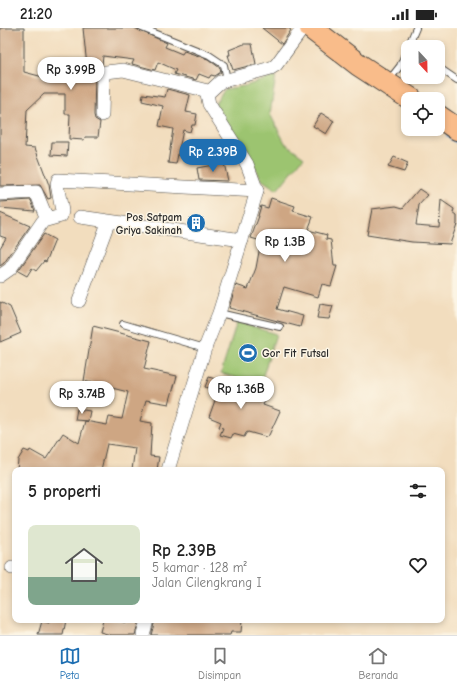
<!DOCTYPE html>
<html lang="id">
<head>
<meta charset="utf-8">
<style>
	:root { --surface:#fff; --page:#f2f2f2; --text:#222; --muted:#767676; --line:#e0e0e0; --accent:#1f6fb2 }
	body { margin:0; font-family:"Comic Neue",sans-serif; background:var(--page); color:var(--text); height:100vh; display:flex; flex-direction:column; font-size:15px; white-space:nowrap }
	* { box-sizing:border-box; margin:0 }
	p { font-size:13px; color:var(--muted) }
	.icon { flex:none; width:22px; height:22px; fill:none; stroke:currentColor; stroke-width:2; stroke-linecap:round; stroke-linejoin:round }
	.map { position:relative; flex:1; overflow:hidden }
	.details { position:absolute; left:12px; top:439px; width:433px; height:156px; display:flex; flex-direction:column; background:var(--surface); border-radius:8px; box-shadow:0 2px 6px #0003 }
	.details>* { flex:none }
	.needle { width:26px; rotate:158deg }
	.buttons { position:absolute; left:401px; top:12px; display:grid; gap:8px }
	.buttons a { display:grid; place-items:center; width:44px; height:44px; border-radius:8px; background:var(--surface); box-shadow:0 2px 6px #0003; font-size:20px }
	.price { position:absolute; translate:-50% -34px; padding:0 9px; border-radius:14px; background:#fff; color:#222; font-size:13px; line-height:26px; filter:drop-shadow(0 1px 2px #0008) }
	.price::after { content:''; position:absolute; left:50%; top:24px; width:12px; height:9px; margin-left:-6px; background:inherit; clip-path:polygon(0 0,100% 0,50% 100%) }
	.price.current { background:var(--accent); color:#fff }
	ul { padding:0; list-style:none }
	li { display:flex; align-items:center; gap:12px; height:100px; padding:0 16px }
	li span { display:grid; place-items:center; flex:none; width:112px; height:80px; border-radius:8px; color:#555 }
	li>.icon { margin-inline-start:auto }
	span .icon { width:48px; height:48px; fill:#fffc; stroke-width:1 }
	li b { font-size:17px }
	h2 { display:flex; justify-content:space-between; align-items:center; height:48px; padding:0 16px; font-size:17px }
	.status { display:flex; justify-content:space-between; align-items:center; height:28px; padding:0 20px; background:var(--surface); direction:ltr }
	.status svg { height:11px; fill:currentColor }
	.menu { display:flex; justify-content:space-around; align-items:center; height:56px; border-top:1px solid var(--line); background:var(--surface); font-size:11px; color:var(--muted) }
	.menu a { display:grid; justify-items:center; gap:2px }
	.menu .current { color:var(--accent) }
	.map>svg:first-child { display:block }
</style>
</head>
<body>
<div class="status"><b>21:20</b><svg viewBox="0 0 49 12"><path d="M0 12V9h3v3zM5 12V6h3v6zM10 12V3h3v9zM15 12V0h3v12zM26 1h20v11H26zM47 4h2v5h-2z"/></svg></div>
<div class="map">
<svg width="457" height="607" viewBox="0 0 457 607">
	<rect width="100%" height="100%" fill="#fcf5e5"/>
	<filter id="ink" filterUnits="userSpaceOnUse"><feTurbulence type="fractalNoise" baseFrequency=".025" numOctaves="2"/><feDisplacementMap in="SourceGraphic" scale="8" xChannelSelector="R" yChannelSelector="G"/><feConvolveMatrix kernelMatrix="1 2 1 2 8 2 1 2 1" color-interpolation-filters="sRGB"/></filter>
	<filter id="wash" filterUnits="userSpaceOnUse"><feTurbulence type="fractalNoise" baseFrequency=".012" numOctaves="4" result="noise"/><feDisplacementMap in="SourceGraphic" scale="16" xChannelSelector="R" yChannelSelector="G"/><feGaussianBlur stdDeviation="0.9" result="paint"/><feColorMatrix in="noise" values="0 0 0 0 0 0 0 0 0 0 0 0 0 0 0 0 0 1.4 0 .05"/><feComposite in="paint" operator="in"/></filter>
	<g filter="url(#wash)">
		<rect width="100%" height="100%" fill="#f2ddbe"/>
		<!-- green -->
		<g fill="#9cc470" stroke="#64784e">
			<polygon points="276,48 270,86 285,115 304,129 277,162 262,152 241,114 227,96 215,75 225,61 245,58"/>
			<polygon points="237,294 276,306 260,357 221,345"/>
		</g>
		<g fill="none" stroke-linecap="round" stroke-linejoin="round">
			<!-- stream -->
			<polyline stroke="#619ed2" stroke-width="3.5" points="448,108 457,114"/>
		</g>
		<g id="blocks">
			<!-- building -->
			<g fill="#cea683">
				<polygon points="0,0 24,0 24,44 43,49 43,51 88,48 83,0 134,0 167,15 165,19 182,26 184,23 208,31 220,40 221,44 215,48 211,47 209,50 199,46 196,52 174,46 176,42 158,34 155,42 132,36 134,32 103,28 102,37 97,41 95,47 94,87 95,91 100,94 98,109 85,109 84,112 69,111 70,86 65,86 65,66 44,66 27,82 25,119 35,120 49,157 51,170 48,171 40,157 0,158"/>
				<polygon points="262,0 288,0 291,2 282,16"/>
				<polygon points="244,16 252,16 256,36 233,42 228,27 230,27 229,22"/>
				<polygon points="167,61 190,67 186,84 197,86 195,97 192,97 190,104 183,102 176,136 168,135 173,101 159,98 163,78 142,73 143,66 165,69"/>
				<polygon points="321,85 334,93 326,106 313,98"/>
				<polygon points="52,114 68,114 67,128 51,127"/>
				<polygon points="394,129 408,135 404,144 388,139"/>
				<polygon points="224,135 228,153 199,152 197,140"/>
				<polygon points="419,161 428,167 419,177 416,197 439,199 441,172 454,181 453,185 457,188 457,196 450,216 412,214 367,207 372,181 396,178 403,180"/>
				<polygon points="271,170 295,178 293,183 313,189 308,202 327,207 326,211 331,212 334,238 337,238 331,258 322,256 318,269 284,259 277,281 303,288 300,299 229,280 236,257 248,261 256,240 261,213 251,210 259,188 258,188 261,178 268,180"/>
				<polygon points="31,172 35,183 0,180 0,174"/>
				<polygon points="0,185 30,198 4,235 0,238 0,220 6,210 0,208"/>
				<polygon points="44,206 55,212 46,234 44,233 36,243 32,240 27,248 18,243"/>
				<polygon points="0,274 10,279 21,305 0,314"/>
				<polygon points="320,276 333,278 329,291 317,290"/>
				<polygon points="93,298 151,313 144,341 177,348 169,376 146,372 140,393 152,395 150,428 159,429 157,442 132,442 135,420 107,416 101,442 17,442 18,432 24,422 29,424 30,422 46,431 63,405 79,415 85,393 107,397 109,389 122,391 128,364 84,353"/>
				<polygon points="209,349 267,368 263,377 280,383 269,407 266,409 248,404 246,405 244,409 233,406 231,410 220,407 223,400 219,399 221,394 209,389 218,364 205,359"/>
				<polygon points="77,381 90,383 88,393 75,392"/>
				<polygon points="49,592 66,592 63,607 38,607 42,593 49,595"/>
				<polygon points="103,592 117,592 126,595 128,592 139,592 135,607 111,607 100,604"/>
				<polygon points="155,592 242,592 241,604 231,604 230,607 151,607"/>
			</g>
		</g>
	</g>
	<g filter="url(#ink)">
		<use href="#blocks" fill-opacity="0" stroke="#494641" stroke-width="1"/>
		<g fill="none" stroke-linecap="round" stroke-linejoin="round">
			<!-- lane casing -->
			<g stroke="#494641" stroke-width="8">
				<g id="lane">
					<polyline points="142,0 209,27 224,37 227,52"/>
					<polyline points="438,39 457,52"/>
					<polyline points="389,52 400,38 416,0"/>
					<polyline points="219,285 280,299"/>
					<polyline points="123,296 205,320"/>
				</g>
			</g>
			<!-- street casing -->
			<g stroke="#494641" stroke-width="14">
				<g id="street">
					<polyline points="102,87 103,47 106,44 123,42 208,63"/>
					<polyline points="0,166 36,164 47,191"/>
					<polyline points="80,189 242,212"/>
					<polyline points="0,248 10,241 43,193 61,188 62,183 57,156 58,152 257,163"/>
					<polyline points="79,273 108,195"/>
					<polyline points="168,442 205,320 219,285 257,163 247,136 209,76 207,66 220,54 271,40 276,37 303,0"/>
					<polyline points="12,540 15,540"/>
					<polyline points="143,607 147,592"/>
				</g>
			</g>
			<!-- highway casing -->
			<g stroke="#494641" stroke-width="24">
				<g id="highway">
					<polyline points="311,0 359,37 411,71"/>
					<polyline points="438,88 457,101"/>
				</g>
			</g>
			<!-- lane -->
			<use href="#lane" stroke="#fff" stroke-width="6"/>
			<!-- street -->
			<use href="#street" stroke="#fff" stroke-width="13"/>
			<!-- highway -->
			<use href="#highway" stroke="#f9bc8a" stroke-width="22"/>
		</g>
	</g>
	<!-- icons -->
	<defs>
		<g id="building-disc" transform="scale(1)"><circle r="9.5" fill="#1f6fb2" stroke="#fcf5e5"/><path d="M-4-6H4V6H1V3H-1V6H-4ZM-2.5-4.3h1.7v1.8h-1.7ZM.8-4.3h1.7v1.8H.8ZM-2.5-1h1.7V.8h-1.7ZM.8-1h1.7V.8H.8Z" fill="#fff"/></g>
		<g id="stadium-disc" transform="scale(1)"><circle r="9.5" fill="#1f6fb2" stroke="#fcf5e5"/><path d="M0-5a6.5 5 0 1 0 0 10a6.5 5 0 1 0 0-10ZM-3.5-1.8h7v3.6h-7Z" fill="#fff"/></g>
	</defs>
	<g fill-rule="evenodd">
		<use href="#building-disc" x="196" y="195"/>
		<use href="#stadium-disc" x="248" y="325"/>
	</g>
	<g text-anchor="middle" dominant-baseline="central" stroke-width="3" stroke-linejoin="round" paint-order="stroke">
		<!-- poi labels -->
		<g font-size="11" font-weight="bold" fill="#2b2b2b" stroke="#fcf5e5" text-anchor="end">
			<text x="182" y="189">Pos Satpam<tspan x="182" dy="13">Griya Sakinah</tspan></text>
			<text x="262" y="325" text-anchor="start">Gor Fit Futsal</text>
		</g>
	</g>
</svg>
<div class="buttons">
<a><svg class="needle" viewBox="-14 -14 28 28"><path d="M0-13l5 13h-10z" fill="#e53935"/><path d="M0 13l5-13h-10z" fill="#767676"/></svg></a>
<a><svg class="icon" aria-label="locate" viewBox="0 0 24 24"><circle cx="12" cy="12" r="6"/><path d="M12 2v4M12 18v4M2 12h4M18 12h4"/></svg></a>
</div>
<b class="price" style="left:71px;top:63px">Rp 3.99B</b>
<b class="price current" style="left:213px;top:145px">Rp 2.39B</b>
<b class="price" style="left:285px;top:235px">Rp 1.3B</b>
<b class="price" style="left:241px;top:382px">Rp 1.36B</b>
<b class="price" style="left:82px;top:387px">Rp 3.74B</b>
<section class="details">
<h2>5 properti<svg class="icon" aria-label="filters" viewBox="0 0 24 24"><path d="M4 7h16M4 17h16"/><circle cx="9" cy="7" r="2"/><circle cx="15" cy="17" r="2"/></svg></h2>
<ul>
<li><span style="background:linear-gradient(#dfe7d0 65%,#7fa58c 0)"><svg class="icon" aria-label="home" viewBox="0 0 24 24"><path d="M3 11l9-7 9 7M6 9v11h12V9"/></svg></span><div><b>Rp 2.39B</b><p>5 kamar · 128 m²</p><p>Jalan Cilengkrang I</p></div><svg class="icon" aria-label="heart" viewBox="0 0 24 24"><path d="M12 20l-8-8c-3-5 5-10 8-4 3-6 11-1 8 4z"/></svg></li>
</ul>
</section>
</div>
<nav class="menu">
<a class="current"><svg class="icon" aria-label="map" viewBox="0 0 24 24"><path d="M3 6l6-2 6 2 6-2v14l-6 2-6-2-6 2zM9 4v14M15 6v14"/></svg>Peta</a>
<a><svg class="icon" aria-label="saved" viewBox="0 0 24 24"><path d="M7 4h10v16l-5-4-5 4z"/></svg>Disimpan</a>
<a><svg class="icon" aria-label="home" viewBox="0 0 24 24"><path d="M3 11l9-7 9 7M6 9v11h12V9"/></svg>Beranda</a>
</nav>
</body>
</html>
